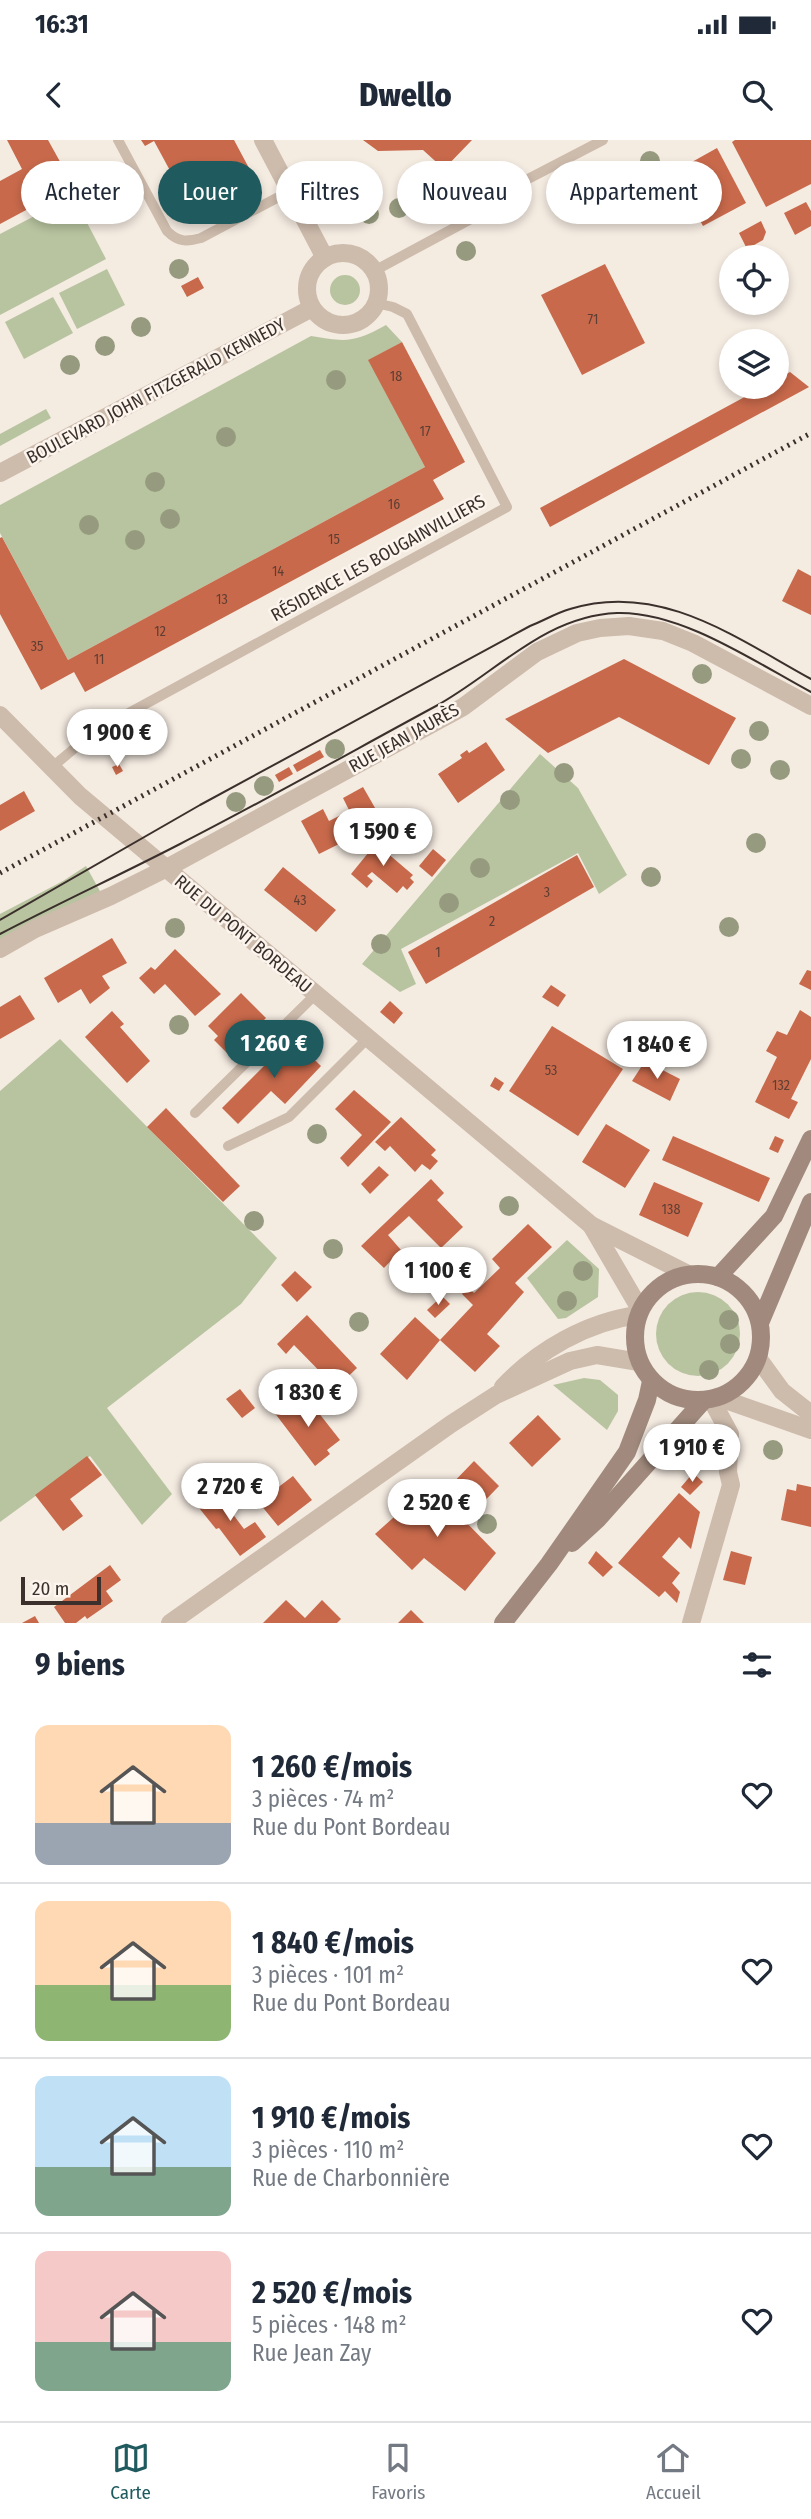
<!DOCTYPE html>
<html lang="fr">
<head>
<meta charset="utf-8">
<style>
	:root { --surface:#fff; --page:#f6f6f7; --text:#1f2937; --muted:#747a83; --line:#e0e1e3; --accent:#1f5a5e }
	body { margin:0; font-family:"Fira Sans Condensed",sans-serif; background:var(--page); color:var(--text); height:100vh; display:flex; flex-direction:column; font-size:26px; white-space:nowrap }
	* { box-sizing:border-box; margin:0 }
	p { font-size:23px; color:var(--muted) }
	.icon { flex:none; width:38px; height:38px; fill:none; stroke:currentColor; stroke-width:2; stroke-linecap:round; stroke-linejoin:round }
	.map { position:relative; height:1483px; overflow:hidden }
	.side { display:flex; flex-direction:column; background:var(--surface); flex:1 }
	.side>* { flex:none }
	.guide { position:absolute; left:21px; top:21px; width:770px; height:63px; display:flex; gap:14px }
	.fabs { position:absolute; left:719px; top:105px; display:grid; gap:14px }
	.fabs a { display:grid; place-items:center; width:70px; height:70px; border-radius:50%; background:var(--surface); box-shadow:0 4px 10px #0003; font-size:35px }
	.scale { position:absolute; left:21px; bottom:18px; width:80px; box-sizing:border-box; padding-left:7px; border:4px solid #3b302b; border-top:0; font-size:19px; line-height:24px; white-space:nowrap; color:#3b302b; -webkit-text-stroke:5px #fbf5ee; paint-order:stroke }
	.price { position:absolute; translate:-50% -60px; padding:0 16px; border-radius:24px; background:#fff; color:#222; font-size:23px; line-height:46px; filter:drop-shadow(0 2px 4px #0008) }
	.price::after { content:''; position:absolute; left:50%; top:42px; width:21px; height:16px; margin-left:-10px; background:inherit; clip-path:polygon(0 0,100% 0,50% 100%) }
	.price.selected { background:var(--accent); color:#fff }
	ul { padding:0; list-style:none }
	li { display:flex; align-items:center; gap:21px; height:175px; padding:0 35px }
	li+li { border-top:2px solid var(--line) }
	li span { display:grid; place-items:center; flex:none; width:196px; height:140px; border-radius:14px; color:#555 }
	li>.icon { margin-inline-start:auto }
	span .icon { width:84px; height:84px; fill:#fffc; stroke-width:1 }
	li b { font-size:30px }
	h2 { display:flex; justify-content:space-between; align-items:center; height:84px; padding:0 35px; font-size:30px }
	.chip { padding:0 24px; border-radius:32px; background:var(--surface); box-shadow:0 4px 10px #0003; font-size:24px; line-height:63px }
	.chip.selected { background:var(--accent); color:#fff }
	.status { display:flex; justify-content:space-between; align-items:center; height:49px; padding:0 35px; background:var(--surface); direction:ltr }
	.status svg { height:19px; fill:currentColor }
	header { display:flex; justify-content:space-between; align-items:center; height:91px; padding:0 35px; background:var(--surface); font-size:32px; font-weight:800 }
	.dock { display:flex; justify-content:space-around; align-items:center; height:98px; border-top:2px solid var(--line); background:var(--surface); font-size:19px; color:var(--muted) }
	.dock a { display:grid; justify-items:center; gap:4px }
	.dock .selected { color:var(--accent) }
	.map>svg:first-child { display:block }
</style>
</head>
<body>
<div class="status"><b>16:31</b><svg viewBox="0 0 49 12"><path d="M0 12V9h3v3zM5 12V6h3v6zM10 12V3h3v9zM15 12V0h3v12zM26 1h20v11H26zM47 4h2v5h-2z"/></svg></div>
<header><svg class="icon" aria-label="back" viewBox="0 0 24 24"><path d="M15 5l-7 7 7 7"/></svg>Dwello<svg class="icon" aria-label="search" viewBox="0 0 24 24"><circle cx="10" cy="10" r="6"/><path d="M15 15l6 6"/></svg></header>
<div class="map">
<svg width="811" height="1483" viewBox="0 0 811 1483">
	<rect width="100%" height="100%" fill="#f4ebe1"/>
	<!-- green -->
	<g fill="#b8c4a0">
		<polygon points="73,56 106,119 0,175 0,94"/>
		<polygon points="107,129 125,165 77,189 59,153"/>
		<circle cx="345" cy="150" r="15"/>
		<polygon points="53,157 73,193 24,219 5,182"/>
		<path d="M386 185 402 202 369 220 425 327 68 520 0 393V365L311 196C346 202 354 203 386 185Z"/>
		<polygon points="46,269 51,278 0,306 0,294"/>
		<polygon points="540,614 578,648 627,735 599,754 578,713 401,809 416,844 400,852 362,824"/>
		<polygon points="86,726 101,753 0,806 0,774 63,741"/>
		<polygon points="60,899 277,1118 241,1164 107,1268 172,1354 142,1385 90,1316 0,1382 0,951"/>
		<polygon points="567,1100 599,1129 598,1157 566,1178 558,1179 527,1138"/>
		<circle cx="698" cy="1194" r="42"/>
		<polygon points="584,1238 600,1240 618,1255 618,1271 607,1290 553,1245"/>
	</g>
	<!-- building -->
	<g fill="#c8694b">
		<polygon points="7,0 48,0 73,45 0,84 0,41 22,29"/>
		<polygon points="141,0 234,0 250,30 187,62 154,1 145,6"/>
		<polygon points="363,0 472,0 444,29 423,10 378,11"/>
		<polygon points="735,0 811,0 811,44 766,67 732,2"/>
		<polygon points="717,8 746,63 703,86 674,32"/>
		<polygon points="806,62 811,71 811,86 795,95 784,73"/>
		<polygon points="761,81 766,92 763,100 747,109 739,93"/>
		<polygon points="605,124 645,203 582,235 541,155"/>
		<polygon points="198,137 204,148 187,157 181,146"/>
		<polygon points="402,202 465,322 433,340 444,359 85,552 74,532 41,550 0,474 0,398 2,397 68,520 425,327 368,220"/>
		<polygon points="790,232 809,247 550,387 540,368 763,247 777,247 777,239"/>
		<polygon points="798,429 811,436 811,475 782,461"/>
		<polygon points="624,519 736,578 709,625 619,577 548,613 505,579"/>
		<polygon points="486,602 505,630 458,663 438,634 462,618 460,615 467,610 469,613"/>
		<polygon points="320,610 324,617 297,632 293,625"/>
		<polygon points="119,624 123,631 116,635 112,627"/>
		<polygon points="289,627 293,634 279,642 275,635"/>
		<polygon points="363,647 382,680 361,692 363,695 342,706 341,703 319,714 301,681 323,669 329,681 339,676 349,670 343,658"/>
		<polygon points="24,651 35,671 0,691 0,665"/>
		<polygon points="382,696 392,704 386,712 413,735 410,738 414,742 407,750 403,746 397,753 372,732 367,736 373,741 367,748 351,734"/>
		<polygon points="433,709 446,720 432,737 419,726"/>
		<polygon points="577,715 594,747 426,844 408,812"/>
		<polygon points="283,727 336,770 316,792 264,750"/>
		<polygon points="112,798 127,823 102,836 110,848 90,864 81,849 58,863 44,838"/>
		<polygon points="175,809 221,854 195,876 165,844 154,854 139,838 151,827 155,830"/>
		<polygon points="807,830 811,831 811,850 799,844"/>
		<polygon points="551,845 566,855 558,867 542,857"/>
		<polygon points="241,853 266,878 262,882 270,891 237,923 214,900 218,896 208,886"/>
		<polygon points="20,855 35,879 0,899 0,867"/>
		<polygon points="390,861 403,873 394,884 380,872"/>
		<polygon points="800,870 811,877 811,919 791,959 798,962 789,979 755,962 777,917 766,911 777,891 787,895"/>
		<polygon points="112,871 124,884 120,887 150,921 127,943 85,897"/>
		<polygon points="552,886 623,929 578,996 509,951"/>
		<polygon points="292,898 321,926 285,964 271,951 238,984 222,968"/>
		<polygon points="645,921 680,939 670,961 632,941"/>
		<polygon points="495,937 504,943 499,951 490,946"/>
		<polygon points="354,950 391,982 348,1027 340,1018 362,995 335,969"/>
		<polygon points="166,968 240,1046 223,1062 147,987"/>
		<polygon points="401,977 436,1010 431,1015 438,1021 430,1030 422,1024 415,1032 390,1006 385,1011 375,1002"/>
		<polygon points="606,984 650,1010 625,1048 582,1022"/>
		<polygon points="673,996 770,1038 759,1062 662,1020"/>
		<polygon points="775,996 784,1000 778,1013 769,1009"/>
		<polygon points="379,1026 389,1035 370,1054 361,1044"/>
		<polygon points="431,1039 444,1053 437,1060 463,1087 441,1108 409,1076 388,1095 401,1110 384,1128 361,1106"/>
		<polygon points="654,1042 703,1063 688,1097 639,1075"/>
		<polygon points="528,1084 552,1107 515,1143 524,1152 487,1194 500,1206 475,1232 440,1200 473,1165 462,1154 468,1147 474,1153 500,1128 492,1119"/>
		<polygon points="295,1131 312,1147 297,1162 281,1145"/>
		<polygon points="442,1156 450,1164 435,1178 427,1170"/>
		<polygon points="307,1175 357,1228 336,1248 294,1205 286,1214 277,1204"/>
		<polygon points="415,1177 440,1200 407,1240 380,1214"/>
		<polygon points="240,1249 255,1268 242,1278 226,1259"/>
		<polygon points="313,1258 321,1269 318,1272 340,1300 327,1310 330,1314 315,1326 274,1272 290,1260 298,1270"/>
		<polygon points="538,1275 561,1299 532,1327 509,1303"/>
		<polygon points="87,1316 102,1335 70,1359 83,1376 63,1391 35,1355"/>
		<polygon points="474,1321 499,1346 474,1372 449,1347"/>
		<polygon points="693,1333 703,1342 690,1355 681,1347"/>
		<polygon points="241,1334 246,1339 252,1334 268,1355 293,1336 312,1360 278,1386 260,1364 258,1365 253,1359 251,1361 239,1346 241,1343 237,1338"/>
		<polygon points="797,1344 811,1347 811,1387 781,1380 787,1349 796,1351"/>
		<polygon points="430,1345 496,1413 465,1451 424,1418 412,1430 375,1394"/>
		<polygon points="214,1349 244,1389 255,1382 266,1397 240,1416 219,1388 216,1389 195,1363"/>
		<polygon points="679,1353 700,1372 691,1409 679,1397 662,1417 680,1433 672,1443 680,1452 677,1463 665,1451 659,1457 618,1423"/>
		<polygon points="596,1411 613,1427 603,1437 588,1423"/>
		<polygon points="731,1411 752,1417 745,1445 723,1440"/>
		<polygon points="110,1425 121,1440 106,1451 113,1461 87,1479 85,1476 76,1483 65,1483 54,1467"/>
		<polygon points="286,1460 305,1478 322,1460 341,1479 337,1483 263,1483"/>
		<polygon points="411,1470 424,1483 398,1483"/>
		<polygon points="35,1476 39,1483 22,1483"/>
	</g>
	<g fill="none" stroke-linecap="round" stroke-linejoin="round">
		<!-- service -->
		<g stroke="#cdbbac" stroke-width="10">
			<path d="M118 0 167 91C178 102 186 102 201 98L290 51"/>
			<polyline points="374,131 469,80 478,65 603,0"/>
			<polyline points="51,628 94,592 507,367 407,174 393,167 376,163"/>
			<polyline points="195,973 316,854"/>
			<polyline points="228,1006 289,977 367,899"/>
		</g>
		<!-- minor -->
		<g stroke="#cdbbac" stroke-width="18">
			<polyline points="263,0 325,118"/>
			<circle cx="343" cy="149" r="36"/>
			<polyline points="0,333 312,168"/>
			<polyline points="0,575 80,656 591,1085 688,1134"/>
			<polyline points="0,809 35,789 111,756 165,729 463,567 537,512 577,493 600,488 629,486 663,491 693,503 811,566"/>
			<polyline points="591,1085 640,1169"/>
			<polyline points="758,1218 782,1251 811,1274"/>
			<path d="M503 1247C538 1210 587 1182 638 1175"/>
			<polyline points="717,1257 811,1290"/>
			<polyline points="170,1483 451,1284 496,1255 570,1221 597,1215 639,1222"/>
		</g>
		<!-- tertiary -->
		<polyline stroke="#cdbbac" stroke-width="18" points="691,1483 731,1345 728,1332 730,1294 711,1259"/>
		<!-- secondary -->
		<g stroke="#a18a7d" stroke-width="18">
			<circle cx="698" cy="1197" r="63"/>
			<polyline points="718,1137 774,1076 811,999"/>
			<polyline points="760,1183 811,1062"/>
			<polyline points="572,1403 597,1380 704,1260"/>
			<polyline points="503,1483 549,1424 627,1312 647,1260 651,1241"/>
		</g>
		<!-- tram -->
		<g stroke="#3b302b" stroke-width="2">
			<path d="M0 780 200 665 530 486C543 481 556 473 570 469 660 441 736 498 811 539"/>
			<path d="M0 794C59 763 120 735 180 704 266 660 351 612 436 566 496 533 544 476 617 473 681 471 755 522 811 552"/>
		</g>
		<!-- rail -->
		<polyline stroke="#3b302b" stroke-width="5" stroke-dasharray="2 5" stroke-linecap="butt" points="0,733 811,293"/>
	</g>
	<!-- trees -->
	<g fill="#969b7f">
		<circle cx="650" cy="21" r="10"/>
		<circle cx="333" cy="41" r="10"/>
		<circle cx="399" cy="68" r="10"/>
		<circle cx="644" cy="72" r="10"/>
		<circle cx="369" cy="74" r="10"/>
		<circle cx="466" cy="111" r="10"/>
		<circle cx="179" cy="129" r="10"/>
		<circle cx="141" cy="187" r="10"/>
		<circle cx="105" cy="206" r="10"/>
		<circle cx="70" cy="225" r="10"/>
		<circle cx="336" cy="240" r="10"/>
		<circle cx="226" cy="297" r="10"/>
		<circle cx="155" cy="342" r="10"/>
		<circle cx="170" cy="379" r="10"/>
		<circle cx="89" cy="385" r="10"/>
		<circle cx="135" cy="400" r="10"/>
		<circle cx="702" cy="534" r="10"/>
		<circle cx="759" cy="591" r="10"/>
		<circle cx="335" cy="609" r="10"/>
		<circle cx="741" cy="619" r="10"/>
		<circle cx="780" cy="630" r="10"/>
		<circle cx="564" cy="633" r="10"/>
		<circle cx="264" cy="646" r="10"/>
		<circle cx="510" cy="660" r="10"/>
		<circle cx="236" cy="662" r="10"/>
		<circle cx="756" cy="703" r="10"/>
		<circle cx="480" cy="728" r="10"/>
		<circle cx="651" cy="737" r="10"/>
		<circle cx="449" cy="763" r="10"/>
		<circle cx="729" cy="787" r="10"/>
		<circle cx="175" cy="788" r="10"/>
		<circle cx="381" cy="804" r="10"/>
		<circle cx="179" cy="885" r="10"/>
		<circle cx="695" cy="905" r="10"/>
		<circle cx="317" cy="994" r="10"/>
		<circle cx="509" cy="1066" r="10"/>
		<circle cx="254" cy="1081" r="10"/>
		<circle cx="333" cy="1109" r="10"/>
		<circle cx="419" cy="1125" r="10"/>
		<circle cx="583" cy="1131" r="10"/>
		<circle cx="567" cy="1161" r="10"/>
		<circle cx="729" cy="1180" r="10"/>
		<circle cx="359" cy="1182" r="10"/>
		<circle cx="730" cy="1204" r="10"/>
		<circle cx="709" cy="1230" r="10"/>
		<circle cx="773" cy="1310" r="10"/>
		<circle cx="695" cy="1321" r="10"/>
		<circle cx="487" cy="1384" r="10"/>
	</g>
	<g text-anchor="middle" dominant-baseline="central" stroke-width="5" stroke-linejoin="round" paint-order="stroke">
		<!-- number labels -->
		<g font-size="14" fill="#5e3e33">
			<text x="593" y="179">71</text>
			<text x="396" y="236">18</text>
			<text x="425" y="291">17</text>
			<text x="394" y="364">16</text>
			<text x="334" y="399">15</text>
			<text x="278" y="431">14</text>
			<text x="222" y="459">13</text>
			<text x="160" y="491">12</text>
			<text x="37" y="506">35</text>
			<text x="99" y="519">11</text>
			<text x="547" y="752">3</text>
			<text x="300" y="760">43</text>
			<text x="492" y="781">2</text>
			<text x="438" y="812">1</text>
			<text x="551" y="930">53</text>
			<text x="781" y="945">132</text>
			<text x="671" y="1069">138</text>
		</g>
		<!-- street labels -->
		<g font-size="18" fill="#3b302b" stroke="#fbf5ee">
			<text transform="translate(156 251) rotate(-28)">BOULEVARD JOHN FITZGERALD KENNEDY</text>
			<text transform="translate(378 418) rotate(-29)">RÉSIDENCE LES BOUGAINVILLIERS</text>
			<text transform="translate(404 598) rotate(-29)">RUE JEAN JAURÈS</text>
			<text transform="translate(243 794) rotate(40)">RUE DU PONT BORDEAU</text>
		</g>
	</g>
</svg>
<div class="fabs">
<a><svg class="icon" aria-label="locate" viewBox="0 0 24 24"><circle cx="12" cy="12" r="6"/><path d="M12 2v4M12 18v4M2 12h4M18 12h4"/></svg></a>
<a><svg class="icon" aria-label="layers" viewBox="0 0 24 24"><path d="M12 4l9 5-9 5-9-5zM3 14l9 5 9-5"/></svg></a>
</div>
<div class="scale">20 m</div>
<b class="price" style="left:117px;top:629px">1 900 €</b>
<b class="price" style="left:383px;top:728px">1 590 €</b>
<b class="price selected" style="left:274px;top:940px">1 260 €</b>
<b class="price" style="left:657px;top:941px">1 840 €</b>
<b class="price" style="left:438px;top:1167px">1 100 €</b>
<b class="price" style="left:308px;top:1289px">1 830 €</b>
<b class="price" style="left:692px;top:1344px">1 910 €</b>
<b class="price" style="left:230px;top:1383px">2 720 €</b>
<b class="price" style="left:437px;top:1399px">2 520 €</b>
<div class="guide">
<a class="chip">Acheter</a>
<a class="chip selected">Louer</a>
<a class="chip">Filtres</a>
<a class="chip">Nouveau</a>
<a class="chip">Appartement</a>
</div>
</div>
<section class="side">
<h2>9 biens<svg class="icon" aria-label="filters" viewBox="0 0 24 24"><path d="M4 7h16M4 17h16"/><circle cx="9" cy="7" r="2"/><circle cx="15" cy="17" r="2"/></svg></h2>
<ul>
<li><span style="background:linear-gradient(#ffd9b3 70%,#9aa5b1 0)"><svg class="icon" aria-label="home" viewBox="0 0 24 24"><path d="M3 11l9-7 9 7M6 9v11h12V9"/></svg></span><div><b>1 260 €/mois</b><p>3 pièces · 74 m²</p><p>Rue du Pont Bordeau</p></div><svg class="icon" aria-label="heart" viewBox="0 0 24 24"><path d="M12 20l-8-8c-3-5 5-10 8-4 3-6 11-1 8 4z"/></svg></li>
<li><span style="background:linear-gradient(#ffd9b3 60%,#8fb573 0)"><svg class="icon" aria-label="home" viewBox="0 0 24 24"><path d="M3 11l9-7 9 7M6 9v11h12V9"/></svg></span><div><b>1 840 €/mois</b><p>3 pièces · 101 m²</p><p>Rue du Pont Bordeau</p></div><svg class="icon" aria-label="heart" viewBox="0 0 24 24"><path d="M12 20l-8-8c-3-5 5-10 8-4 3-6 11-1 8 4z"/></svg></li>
<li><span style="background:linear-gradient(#bfe0f5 65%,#7fa58c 0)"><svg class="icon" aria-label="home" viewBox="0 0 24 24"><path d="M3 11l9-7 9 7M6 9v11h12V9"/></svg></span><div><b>1 910 €/mois</b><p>3 pièces · 110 m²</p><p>Rue de Charbonnière</p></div><svg class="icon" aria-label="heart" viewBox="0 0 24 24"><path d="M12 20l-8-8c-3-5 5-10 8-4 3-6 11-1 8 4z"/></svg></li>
<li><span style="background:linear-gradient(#f6c9c9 65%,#7fa58c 0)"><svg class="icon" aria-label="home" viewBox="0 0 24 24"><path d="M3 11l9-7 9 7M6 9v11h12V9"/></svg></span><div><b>2 520 €/mois</b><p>5 pièces · 148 m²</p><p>Rue Jean Zay</p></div><svg class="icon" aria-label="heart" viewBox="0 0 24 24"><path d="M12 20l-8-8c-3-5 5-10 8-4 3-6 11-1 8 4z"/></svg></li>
</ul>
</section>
<nav class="dock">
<a class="selected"><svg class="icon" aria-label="map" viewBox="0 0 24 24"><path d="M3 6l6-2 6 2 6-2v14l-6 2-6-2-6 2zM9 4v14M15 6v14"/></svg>Carte</a>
<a><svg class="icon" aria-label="saved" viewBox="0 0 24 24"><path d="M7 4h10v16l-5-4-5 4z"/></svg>Favoris</a>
<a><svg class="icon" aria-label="home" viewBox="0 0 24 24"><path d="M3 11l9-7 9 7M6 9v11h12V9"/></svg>Accueil</a>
</nav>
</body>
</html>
